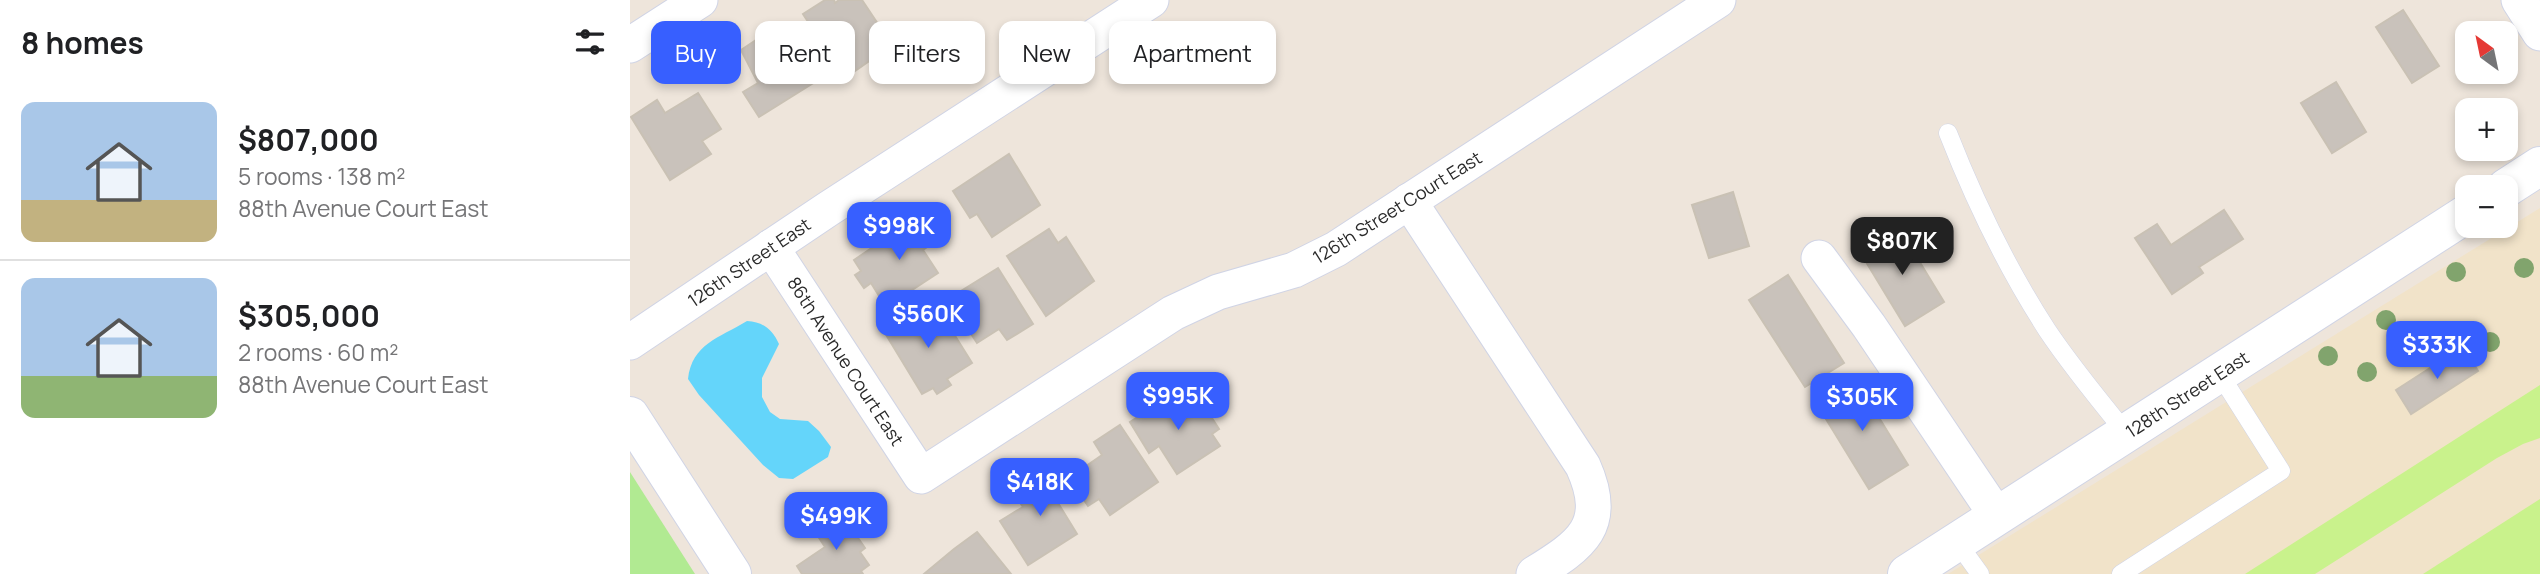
<!DOCTYPE html>
<html lang="en">
<head>
<meta charset="utf-8">
<style>
	:root { --surface:#fff; --page:#f2f2f2; --text:#202124; --muted:#757577; --line:#e0e0e0; --accent:#375fff }
	body { margin:0; font-family:Manrope,sans-serif; background:var(--page); color:var(--text); height:100vh; display:flex; flex-direction:column; font-size:26px; white-space:nowrap }
	* { box-sizing:border-box; margin:0 }
	p { font-size:23px; color:var(--muted) }
	.icon { flex:none; width:38px; height:38px; fill:none; stroke:currentColor; stroke-width:2; stroke-linecap:round; stroke-linejoin:round }
	.map { position:relative; flex:1; overflow:hidden }
	.details { display:flex; flex-direction:column; background:var(--surface); width:630px }
	.details>* { flex:none }
	.top-card { position:absolute; left:21px; top:21px; width:665px; height:63px; display:flex; gap:14px }
	.needle { width:46px; rotate:327deg }
	.fabs { position:absolute; left:1825px; top:21px; display:grid; gap:14px }
	.fabs a { display:grid; place-items:center; width:63px; height:63px; border-radius:14px; background:var(--surface); box-shadow:0 4px 10px #0003; font-size:35px }
	.price { position:absolute; translate:-50% -60px; padding:0 16px; border-radius:14px; background:var(--accent); color:#fff; font-size:23px; line-height:46px; filter:drop-shadow(0 2px 4px #0008) }
	.price::after { content:''; position:absolute; left:50%; top:42px; width:21px; height:16px; margin-left:-10px; background:inherit; clip-path:polygon(0 0,100% 0,50% 100%) }
	.price.active { background:#222; color:#fff }
	ul { padding:0; list-style:none }
	li { display:flex; align-items:center; gap:21px; height:175px; padding:0 21px }
	li+li { border-top:2px solid var(--line) }
	li span { display:grid; place-items:center; flex:none; width:196px; height:140px; border-radius:14px; color:#555 }
	li>.icon { margin-inline-start:auto }
	span .icon { width:84px; height:84px; fill:#fffc; stroke-width:1 }
	li b { font-size:30px }
	h2 { display:flex; justify-content:space-between; align-items:center; height:84px; padding:0 21px; font-size:30px }
	.tag { padding:0 24px; border-radius:14px; background:var(--surface); box-shadow:0 4px 10px #0003; font-size:24px; line-height:63px }
	.tag.active { background:var(--accent); color:#fff }
	main { display:flex; flex:1; min-height:0 }
	.map>svg:first-child { display:block }
</style>
</head>
<body>
<main>
<section class="details">
<h2>8 homes<svg class="icon" aria-label="filters" viewBox="0 0 24 24"><path d="M4 7h16M4 17h16"/><circle cx="9" cy="7" r="2"/><circle cx="15" cy="17" r="2"/></svg></h2>
<ul>
<li><span style="background:linear-gradient(#a9c7e8 70%,#c2b280 0)"><svg class="icon" aria-label="home" viewBox="0 0 24 24"><path d="M3 11l9-7 9 7M6 9v11h12V9"/></svg></span><div><b>$807,000</b><p>5 rooms · 138 m²</p><p>88th Avenue Court East</p></div></li>
<li><span style="background:linear-gradient(#a9c7e8 70%,#8fb573 0)"><svg class="icon" aria-label="home" viewBox="0 0 24 24"><path d="M3 11l9-7 9 7M6 9v11h12V9"/></svg></span><div><b>$305,000</b><p>2 rooms · 60 m²</p><p>88th Avenue Court East</p></div></li>
</ul>
</section>
<div class="map">
<svg width="1910" height="574" viewBox="0 0 1910 574">
	<rect width="100%" height="100%" fill="#eee5db"/>
	<!-- education -->
	<polygon fill="#f1e3c9" points="1910,208 1910,574 1318,574"/>
	<!-- green -->
	<polygon fill="#b1ea92" points="0,472 65,574 0,574"/>
	<!-- pitch -->
	<g fill="#c9f28c">
		<polygon points="1910,385 1910,438 1893,444 1867,458 1685,574 1615,574"/>
		<polygon points="1910,499 1910,574 1793,574"/>
	</g>
	<!-- water -->
	<path fill="#64d5fa" d="M117 321C133 322 142 329 149 344L132 378V397L140 412 150 419 178 421 189 431 201 447 198 457 163 479 149 478 133 465 69 395 58 379C62 344 89 338 117 321Z"/>
	<!-- building -->
	<g fill="#c9c2bb" stroke="#c9c1b4" stroke-width="2">
		<polygon points="195,0 204,0 205,3 209,0 232,0 262,45 222,73 206,51 200,55 173,14"/>
		<polygon points="1773,10 1809,66 1782,83 1746,27"/>
		<polygon points="138,32 161,68 172,61 185,82 129,117 113,92 128,83 111,50"/>
		<polygon points="1706,82 1736,132 1702,153 1671,103"/>
		<polygon points="68,93 91,129 72,141 81,154 40,180 1,117 27,100 35,113"/>
		<polygon points="379,154 410,205 362,237 347,214 340,218 323,191"/>
		<polygon points="1103,192 1119,246 1079,258 1062,205"/>
		<polygon points="1594,210 1613,239 1569,267 1573,273 1542,294 1505,238 1527,224 1541,245"/>
		<polygon points="292,214 308,239 293,250 308,273 256,307 241,283 234,288 225,275 231,271 224,260"/>
		<polygon points="1269,228 1314,302 1275,326 1230,252"/>
		<polygon points="419,229 428,243 436,237 464,281 416,316 377,256"/>
		<polygon points="368,268 403,324 377,340 369,329 347,343 318,299"/>
		<polygon points="1158,275 1214,363 1175,387 1119,300"/>
		<polygon points="307,307 342,363 317,379 321,385 307,394 303,388 292,394 252,328 277,312 284,322"/>
		<polygon points="1833,347 1848,371 1781,414 1766,390"/>
		<polygon points="1224,377 1278,465 1239,489 1185,401"/>
		<polygon points="567,395 589,429 582,434 590,446 547,474 529,446 519,453 500,422 537,398 545,410"/>
		<polygon points="490,425 528,482 480,515 469,499 458,506 439,478 472,455 464,442"/>
		<polygon points="424,470 440,496 428,503 447,534 398,565 370,521 393,507 384,493"/>
		<polygon points="205,516 214,528 219,525 235,548 230,552 239,565 231,571 233,574 172,574 167,566 195,547 184,530"/>
		<polygon points="347,532 381,574 294,574 324,549"/>
	</g>
	<g fill="none" stroke-linecap="round" stroke-linejoin="round">
		<!-- service casing -->
		<g stroke="#d0d4e5" stroke-width="19">
			<g id="service">
				<path d="M1318 133C1345 202 1377 268 1417 330 1441 366 1469 400 1496 433"/>
				<polyline points="1327,542 1350,574"/>
				<polyline points="1491,574 1651,471 1589,373"/>
			</g>
		</g>
		<!-- minor casing -->
		<g stroke="#d0d4e5" stroke-width="37">
			<g id="minor">
				<polyline points="1889,0 1910,33"/>
				<polyline points="0,45 70,0"/>
				<path d="M779 201 953 466C980 526 951 545 904 574"/>
				<polyline points="141,247 291,476 543,313 588,292 664,270 706,249 1088,0"/>
				<polyline points="1189,258 1239,326 1367,516"/>
				<polyline points="0,342 198,209 521,0"/>
			</g>
		</g>
		<!-- tertiary casing -->
		<g stroke="#d0d4e5" stroke-width="40">
			<g id="tertiary">
				<polyline points="1876,188 1910,166"/>
				<polyline points="0,416 102,574"/>
				<polyline points="1277,574 1838,213"/>
			</g>
		</g>
		<!-- service -->
		<use href="#service" stroke="#fff" stroke-width="18"/>
		<!-- minor -->
		<use href="#minor" stroke="#fff" stroke-width="35"/>
		<!-- tertiary -->
		<use href="#tertiary" stroke="#fff" stroke-width="38"/>
	</g>
	<!-- trees -->
	<g fill="#81a46d">
		<circle cx="1894" cy="268" r="10"/>
		<circle cx="1826" cy="272" r="10"/>
		<circle cx="1756" cy="320" r="10"/>
		<circle cx="1860" cy="342" r="10"/>
		<circle cx="1698" cy="356" r="10"/>
		<circle cx="1737" cy="372" r="10"/>
	</g>
	<g text-anchor="middle" dominant-baseline="central" stroke-width="5" stroke-linejoin="round" paint-order="stroke">
		<!-- street labels -->
		<g font-size="18" fill="#2a2a2a" stroke="#fff">
			<text transform="translate(767 207) rotate(-32)">126th Street Court East</text>
			<text transform="translate(119 262) rotate(-34)">126th Street East</text>
			<text transform="translate(216 361) rotate(57)">86th Avenue Court East</text>
			<text transform="translate(1557 394) rotate(-33)">128th Street East</text>
		</g>
	</g>
</svg>
<div class="fabs">
<a><svg class="needle" viewBox="-14 -14 28 28"><path d="M0-13l5 13h-10z" fill="#e53935"/><path d="M0 13l5-13h-10z" fill="#757577"/></svg></a>
<a>+</a>
<a>−</a>
</div>
<b class="price" style="left:269px;top:262px">$998K</b>
<b class="price active" style="left:1272px;top:277px">$807K</b>
<b class="price" style="left:298px;top:350px">$560K</b>
<b class="price" style="left:1807px;top:381px">$333K</b>
<b class="price" style="left:548px;top:432px">$995K</b>
<b class="price" style="left:1232px;top:433px">$305K</b>
<b class="price" style="left:410px;top:518px">$418K</b>
<b class="price" style="left:206px;top:552px">$499K</b>
<div class="top-card">
<a class="tag active">Buy</a>
<a class="tag">Rent</a>
<a class="tag">Filters</a>
<a class="tag">New</a>
<a class="tag">Apartment</a>
</div>
</div>
</main>
</body>
</html>
